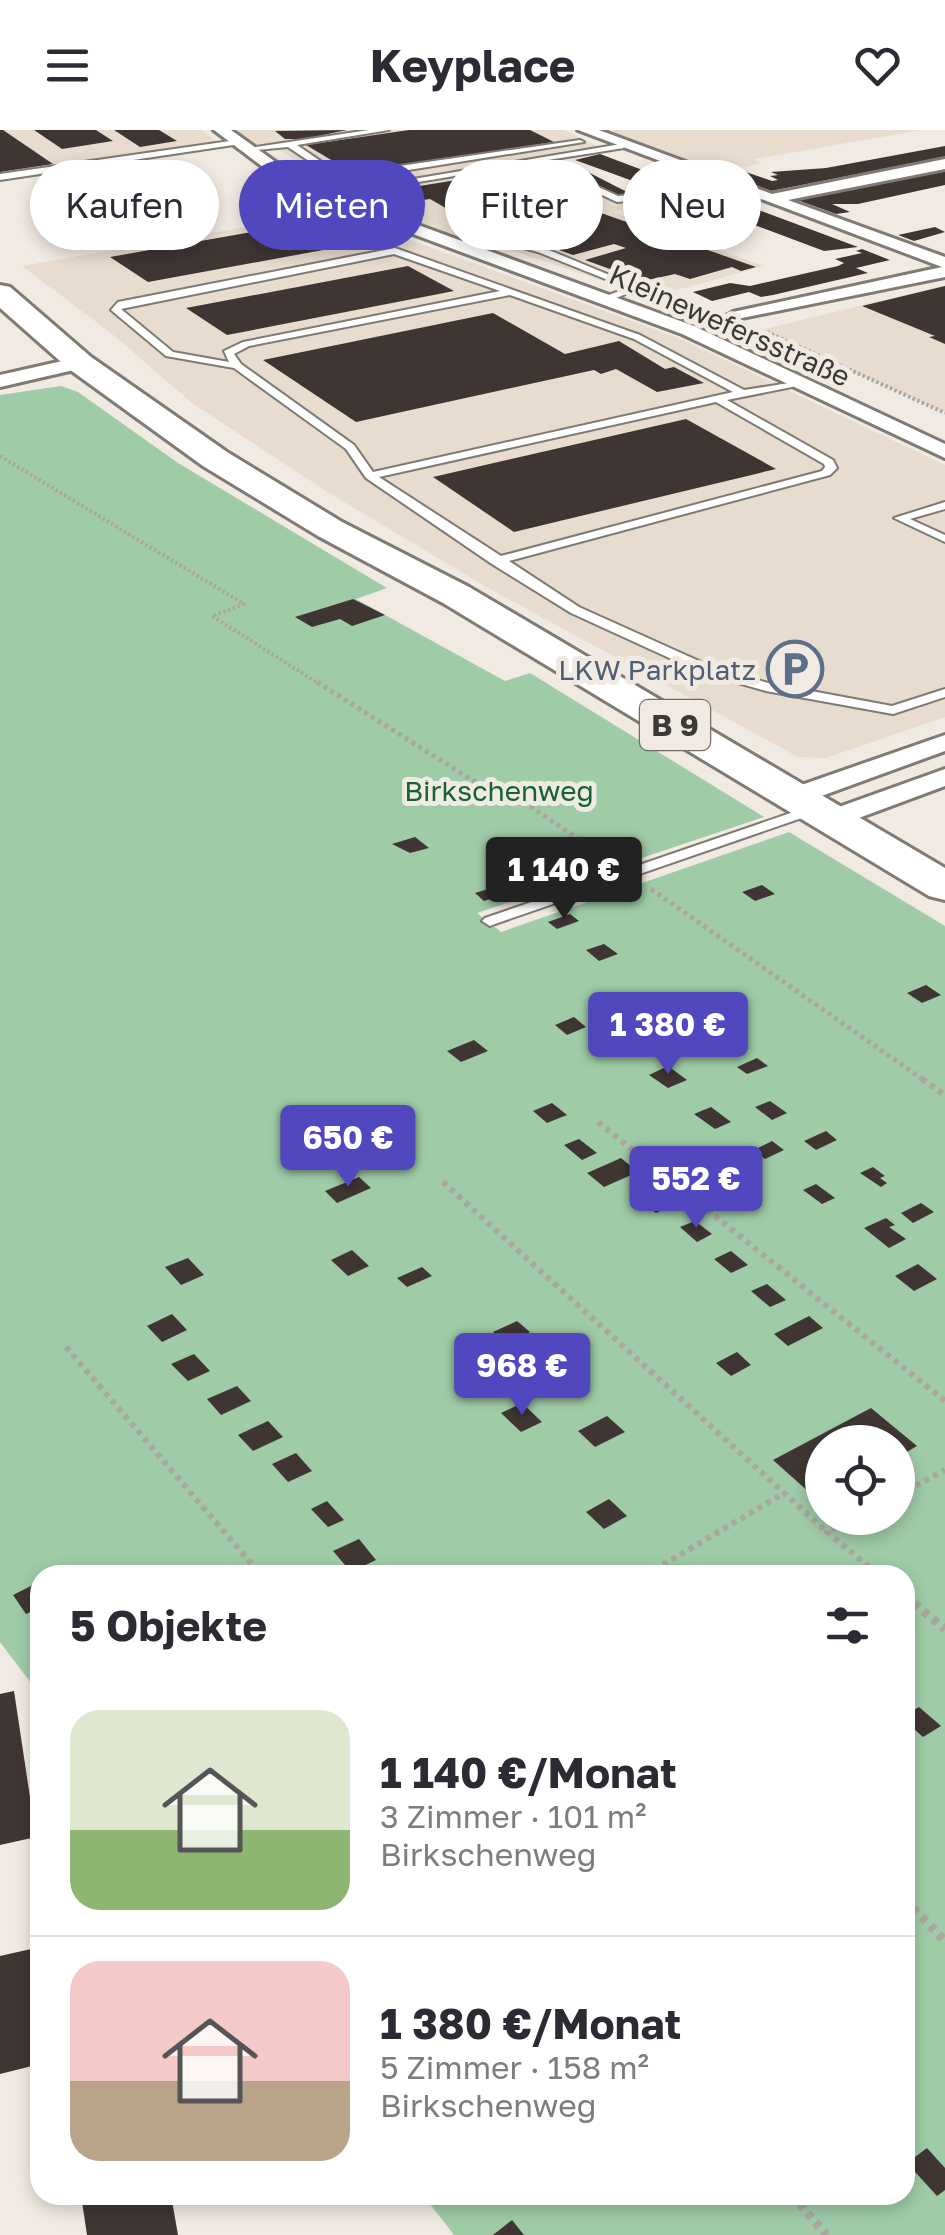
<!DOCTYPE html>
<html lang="de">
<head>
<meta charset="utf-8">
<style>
	:root { --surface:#fff; --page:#f7f7f7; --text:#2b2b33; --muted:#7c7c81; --line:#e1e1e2; --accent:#5147bf }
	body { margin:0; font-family:"Golos Text",sans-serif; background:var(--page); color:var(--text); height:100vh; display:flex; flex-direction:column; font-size:38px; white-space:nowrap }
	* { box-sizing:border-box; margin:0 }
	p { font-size:32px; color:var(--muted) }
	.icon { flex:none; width:55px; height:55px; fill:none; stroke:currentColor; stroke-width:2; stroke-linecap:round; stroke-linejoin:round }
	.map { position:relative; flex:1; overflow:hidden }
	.panel { position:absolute; left:30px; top:1435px; width:885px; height:640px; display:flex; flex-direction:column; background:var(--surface); border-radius:30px; box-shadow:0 5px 15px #0003 }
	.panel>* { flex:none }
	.hud { position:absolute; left:30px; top:30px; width:885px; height:90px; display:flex; gap:20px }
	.tools { position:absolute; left:805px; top:1295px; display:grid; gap:20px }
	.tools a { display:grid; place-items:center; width:110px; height:110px; border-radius:50%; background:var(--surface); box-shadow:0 5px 15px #0003; font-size:50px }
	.price { position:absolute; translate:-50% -85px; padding:0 22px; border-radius:10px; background:var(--accent); color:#fff; font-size:32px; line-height:65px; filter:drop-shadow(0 2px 5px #0008) }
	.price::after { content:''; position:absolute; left:50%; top:60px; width:30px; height:22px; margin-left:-15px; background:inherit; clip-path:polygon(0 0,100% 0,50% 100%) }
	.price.current { background:#222; color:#fff }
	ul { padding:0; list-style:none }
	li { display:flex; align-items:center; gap:30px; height:250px; padding:0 40px }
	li+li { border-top:2px solid var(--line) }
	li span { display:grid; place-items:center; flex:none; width:280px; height:200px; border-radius:30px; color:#555 }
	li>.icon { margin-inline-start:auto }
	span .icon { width:120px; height:120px; fill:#fffc; stroke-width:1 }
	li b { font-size:42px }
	h2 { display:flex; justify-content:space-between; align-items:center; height:120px; padding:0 40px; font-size:42px }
	.tag { padding:0 35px; border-radius:45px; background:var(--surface); box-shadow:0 5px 15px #0003; font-size:35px; line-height:90px }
	.tag.current { background:var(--accent); color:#fff }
	header { display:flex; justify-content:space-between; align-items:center; height:130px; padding:0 40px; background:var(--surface); font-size:45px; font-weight:700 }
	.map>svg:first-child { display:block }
</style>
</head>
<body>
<header><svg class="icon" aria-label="menu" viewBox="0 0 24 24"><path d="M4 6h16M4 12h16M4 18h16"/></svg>Keyplace<svg class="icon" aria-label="heart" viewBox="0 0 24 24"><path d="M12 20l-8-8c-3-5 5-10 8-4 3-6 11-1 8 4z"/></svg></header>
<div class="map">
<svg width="945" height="2105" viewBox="0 0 945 2105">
	<rect width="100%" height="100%" fill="#f0eae2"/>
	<!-- built -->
	<g fill="#e7dcce">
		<polygon points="0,0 201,0 219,14 0,46"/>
		<polygon points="236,0 564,0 599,17 536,28 631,77 613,82 764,136 651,167 469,106 454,108 365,77 326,60 339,57 269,14 254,14"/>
		<polygon points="608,0 921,0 755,29 761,33 720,43"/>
		<polygon points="333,82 681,209 945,335 945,587 826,628 798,627 483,455 326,361 192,273 116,207 22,136"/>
		<polygon points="945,155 945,283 761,200"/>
	</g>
	<!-- green -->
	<path fill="#9fcba7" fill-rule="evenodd" d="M61 256 78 262 178 333 387 458 356 469 505 551 530 543 764 687 477 783 501 802 789 702 945 796V2105H454L423 2065H905V1445H40V1565L0 1512V265ZM822 1312H898V1388H822Z"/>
	<!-- building -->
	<g fill="#3f3634">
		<polygon points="0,0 3,0 53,34 0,42"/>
		<polygon points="34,0 96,0 113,11 62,19"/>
		<polygon points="114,0 159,0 177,11 140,17"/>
		<polygon points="347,0 304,9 285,9 275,1"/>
		<polygon points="409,0 530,0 554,12 353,43 306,15"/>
		<polygon points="945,16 945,27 771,61 721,43 737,39 772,51 778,50 770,46 778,45 771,42 826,38"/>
		<polygon points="600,24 669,50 692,57 666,63 575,30"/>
		<polygon points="572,34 637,67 622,69 558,36"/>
		<polygon points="538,37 592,65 577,68 563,61 536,66 544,70 568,66 599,82 500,99 492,94 479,97 430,69 410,72 388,61"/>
		<polygon points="945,41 945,55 858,74 832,74 850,82 836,84 797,70"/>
		<polygon points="705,62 718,65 858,117 824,121 685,69"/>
		<polygon points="601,83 655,102 642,106 654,110 668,106 756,137 741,141 732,137 690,149 675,144 643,151 585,130 626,118 614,114 573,125 521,106 562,95 572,98 600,91 589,87"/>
		<polygon points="326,89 367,112 148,152 110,127"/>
		<polygon points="935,97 945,102 914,111 898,105"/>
		<polygon points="862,119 890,130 856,138 868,143 859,145 773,165 761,167 749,162 712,171 693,162 730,153 750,156 838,136 844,133 835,129 862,123 856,121"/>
		<polygon points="408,136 454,161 227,205 186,178"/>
		<polygon points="945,156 945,214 929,207 935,206 862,176"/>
		<polygon points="493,183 565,224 619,211 665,239 674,237 704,253 657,262 616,239 601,244 594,240 356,292 263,230"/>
		<polygon points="686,289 776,339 514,402 433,347"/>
		<polygon points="353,469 385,485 352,496 340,489 312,497 295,487"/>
		<polygon points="415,707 429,718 410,723 392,714"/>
		<polygon points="762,755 775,764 755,771 742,762"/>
		<polygon points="495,757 504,764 484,771 475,763"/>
		<polygon points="570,784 579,791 557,799 548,792"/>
		<polygon points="604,814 618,824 599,831 586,820"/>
		<polygon points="926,855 941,865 922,873 907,863"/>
		<polygon points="574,887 586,897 567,905 555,895"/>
		<polygon points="711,908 730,921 716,927 697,914"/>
		<polygon points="474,910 488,921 461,932 447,921"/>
		<polygon points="757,928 768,936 747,944 737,937"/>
		<polygon points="668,936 687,950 668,958 649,945"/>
		<polygon points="770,971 787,983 772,990 755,977"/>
		<polygon points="552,973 567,985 547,993 533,981"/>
		<polygon points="711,977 731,992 715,999 694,984"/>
		<polygon points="826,1001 837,1010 816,1020 804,1011"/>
		<polygon points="579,1009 597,1023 582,1030 564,1015"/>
		<polygon points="772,1011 784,1020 765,1029 754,1020"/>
		<polygon points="621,1028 638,1042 604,1057 587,1043"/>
		<polygon points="873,1037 885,1046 880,1048 887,1053 881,1057 860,1043"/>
		<polygon points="359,1047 371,1058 337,1073 325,1061"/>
		<polygon points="816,1054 835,1068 822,1074 803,1060"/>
		<polygon points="666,1062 679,1073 656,1083 643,1073"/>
		<polygon points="921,1073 934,1082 913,1093 901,1083"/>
		<polygon points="886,1088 895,1095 889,1097 906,1109 889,1118 864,1098"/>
		<polygon points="695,1091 712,1104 697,1112 680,1097"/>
		<polygon points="352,1120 369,1136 348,1146 331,1130"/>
		<polygon points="731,1121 748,1135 731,1143 714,1129"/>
		<polygon points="188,1128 204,1145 181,1155 165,1137"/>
		<polygon points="918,1134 937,1149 914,1161 895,1146"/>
		<polygon points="422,1137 432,1146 407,1157 397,1148"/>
		<polygon points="767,1154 786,1170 770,1177 751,1161"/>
		<polygon points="172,1184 187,1200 162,1212 147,1196"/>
		<polygon points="809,1186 823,1198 788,1216 774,1204"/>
		<polygon points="517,1191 530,1202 506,1214 493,1202"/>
		<polygon points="543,1217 555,1228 532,1238 521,1227"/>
		<polygon points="737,1222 751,1235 731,1246 716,1233"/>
		<polygon points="194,1224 210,1241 188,1251 171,1234"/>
		<polygon points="237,1256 251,1271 221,1285 207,1269"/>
		<polygon points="522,1273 542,1292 521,1302 501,1283"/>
		<polygon points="871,1278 917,1316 898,1327 898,1312 822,1312 822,1368 819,1371 773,1330"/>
		<polygon points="607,1286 625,1302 595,1317 578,1301"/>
		<polygon points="268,1291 283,1307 253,1321 238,1305"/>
		<polygon points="296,1323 312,1341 288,1352 272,1334"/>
		<polygon points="609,1369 627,1386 604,1399 586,1382"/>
		<polygon points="327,1371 344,1390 328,1397 311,1379"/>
		<polygon points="359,1409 376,1430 351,1442 333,1421"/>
		<polygon points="33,1455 40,1464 40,1478 26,1484 13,1465"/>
		<polygon points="14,1561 36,1707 0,1715 0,1564"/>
		<polygon points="919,1577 941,1596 923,1607 905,1591 905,1585"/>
		<polygon points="40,1817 40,1934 0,1944 0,1826"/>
		<polygon points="927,2018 945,2038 945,2060 937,2066 907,2033"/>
		<polygon points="81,2065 171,2065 178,2105 87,2105"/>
		<polygon points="512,2090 524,2105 493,2105"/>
	</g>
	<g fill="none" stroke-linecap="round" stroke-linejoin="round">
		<!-- lane casing -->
		<g stroke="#7f7a72" stroke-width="4">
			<g id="lane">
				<polygon points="369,0 389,0 297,15 335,41 365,41 580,10 584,12 365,47 333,45 289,52 286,47 325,42 288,17 246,21 242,19"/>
				<polygon points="237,10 240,14 0,50 0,44"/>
				<polygon points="621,14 624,18 542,31 618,66 677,60 722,49 726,52 677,66 617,72 533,33 322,68 318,65"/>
				<polygon points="495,104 544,118 641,158 606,172 603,171 603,167 628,158 538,122 495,110 451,117 447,114"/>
				<path d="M395 118 640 205 744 260 802 251 807 254 727 270 833 330 837 338 830 345 509 431 579 477 710 536 768 553 892 576 945 559V567L893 584 766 561 700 542 571 483 492 434 366 348 346 319 234 238 166 226 111 180 118 172ZM394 124 500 161 243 212 224 221 229 232 173 222 121 179ZM510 165 634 209 733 262 373 342 354 315 241 234 234 224 249 216ZM716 272 824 334 825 337 822 341 501 426 379 347Z"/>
				<polygon points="945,372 945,379 910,389 945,405 945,412 894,388"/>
				<polygon points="814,675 819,676 819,682 495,794 490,796 482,791 485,788"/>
			</g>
		</g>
		<!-- street casing -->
		<g stroke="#7f7a72" stroke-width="6">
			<g id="street">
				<polygon points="214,0 231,0 295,46 328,62 694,196 945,314 945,328 682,204 316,68 283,52"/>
				<polygon points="578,0 599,0 772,64 945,29 945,39 788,70 945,127 945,147 727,191 724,187 733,182 942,137"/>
				<polygon points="80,227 87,229 87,237 0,257 0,245"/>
				<polygon points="945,605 945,621 805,672 796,674 783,666 787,660"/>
				<polygon points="945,639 945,656 840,695 822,695 818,689 822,683"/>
			</g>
		</g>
		<!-- primary casing -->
		<g stroke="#7f7a72" stroke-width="6">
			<polygon id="primary" points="0,155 10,157 91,227 227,322 342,392 469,457 945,738 945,770 929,766 443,473 318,406 203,336 69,239 0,178"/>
		</g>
		<!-- path-far3 -->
		<g stroke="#aaa69f" stroke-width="4" stroke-dasharray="2.5 2.5" stroke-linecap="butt">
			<polyline points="767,202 945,283"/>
			<polyline points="0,326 244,474 212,486 321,555"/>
		</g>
		<!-- path-far2 -->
		<g stroke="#aaa69f" stroke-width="5" stroke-dasharray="4 4" stroke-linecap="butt">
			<polyline points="317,552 486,659 518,668 608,729"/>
			<polyline points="651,759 925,951"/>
		</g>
		<!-- path-far1 -->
		<g stroke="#aaa69f" stroke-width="6" stroke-dasharray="5 5" stroke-linecap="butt">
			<polyline points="922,949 945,965"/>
			<polyline points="598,992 945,1271"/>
			<polyline points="443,1052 827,1402"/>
			<polyline points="66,1217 261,1445"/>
			<polyline points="898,1365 945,1340"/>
			<polyline points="854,1388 827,1402 879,1445"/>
			<polyline points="646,1445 784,1363"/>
		</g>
		<!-- path -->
		<g stroke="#aaa69f" stroke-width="9" stroke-dasharray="6 6" stroke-linecap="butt">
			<polyline points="905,1466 945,1499"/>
			<polyline points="905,1770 945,1811"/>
			<polyline points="792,2065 826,2105"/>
		</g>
		<!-- lane -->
		<use href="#lane" fill="#fff" fill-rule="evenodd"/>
		<!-- street -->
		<use href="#street" fill="#fff" fill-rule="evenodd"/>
		<!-- primary -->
		<use href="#primary" fill="#fff" fill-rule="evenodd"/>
	</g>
	<!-- icons -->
	<defs>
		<g id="parking-ring" transform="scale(2.875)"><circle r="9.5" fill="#f0eae2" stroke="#5c6f8a" stroke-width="1.5"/><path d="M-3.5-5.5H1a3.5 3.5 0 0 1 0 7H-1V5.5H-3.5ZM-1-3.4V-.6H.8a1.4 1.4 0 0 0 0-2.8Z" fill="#5c6f8a"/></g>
	</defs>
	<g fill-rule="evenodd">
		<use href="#parking-ring" x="795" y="539"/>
	</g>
	<g text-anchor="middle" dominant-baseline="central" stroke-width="10" stroke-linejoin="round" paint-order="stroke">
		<!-- far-street labels -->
		<g font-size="28" fill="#3b3935" stroke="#f0eae2">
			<text transform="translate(730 195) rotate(24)">Kleinewefersstraße</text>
		</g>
		<!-- far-service labels -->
		<g font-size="28" fill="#4e5e75" stroke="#f0eae2" text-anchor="end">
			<text x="756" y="539">LKW Parkplatz</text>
		</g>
		<!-- far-park labels -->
		<g font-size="28" fill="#136530" stroke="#f0eae2">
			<text x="499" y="660">Birkschenweg</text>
		</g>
		<!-- shield labels -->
		<rect fill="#f0eae2" stroke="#716e69" stroke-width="2.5" x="640" y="570" width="70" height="50" rx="8"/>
		<g font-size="30" font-weight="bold" fill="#3b3935">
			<text x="675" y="595">B 9</text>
		</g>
	</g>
</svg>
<div class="tools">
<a><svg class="icon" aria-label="locate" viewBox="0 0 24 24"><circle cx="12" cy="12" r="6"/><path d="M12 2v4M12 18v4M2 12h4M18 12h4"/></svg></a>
</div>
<b class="price current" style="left:564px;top:792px">1 140 €</b>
<b class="price" style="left:668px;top:947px">1 380 €</b>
<b class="price" style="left:348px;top:1060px">650 €</b>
<b class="price" style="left:696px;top:1101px">552 €</b>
<b class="price" style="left:522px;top:1288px">968 €</b>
<div class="hud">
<a class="tag">Kaufen</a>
<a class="tag current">Mieten</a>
<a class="tag">Filter</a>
<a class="tag">Neu</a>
</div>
<section class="panel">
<h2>5 Objekte<svg class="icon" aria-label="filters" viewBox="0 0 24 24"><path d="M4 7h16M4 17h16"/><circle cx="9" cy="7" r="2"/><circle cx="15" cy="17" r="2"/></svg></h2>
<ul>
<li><span style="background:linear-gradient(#dfe7d0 60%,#8fb573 0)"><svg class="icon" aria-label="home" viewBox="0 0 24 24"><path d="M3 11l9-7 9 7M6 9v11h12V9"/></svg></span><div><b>1 140 €/Monat</b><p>3 Zimmer · 101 m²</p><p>Birkschenweg</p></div></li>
<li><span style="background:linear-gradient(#f6c9c9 60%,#b9a48a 0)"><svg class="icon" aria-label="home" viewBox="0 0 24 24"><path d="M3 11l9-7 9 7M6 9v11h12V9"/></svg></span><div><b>1 380 €/Monat</b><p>5 Zimmer · 158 m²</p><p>Birkschenweg</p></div></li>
</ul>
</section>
</div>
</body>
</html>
